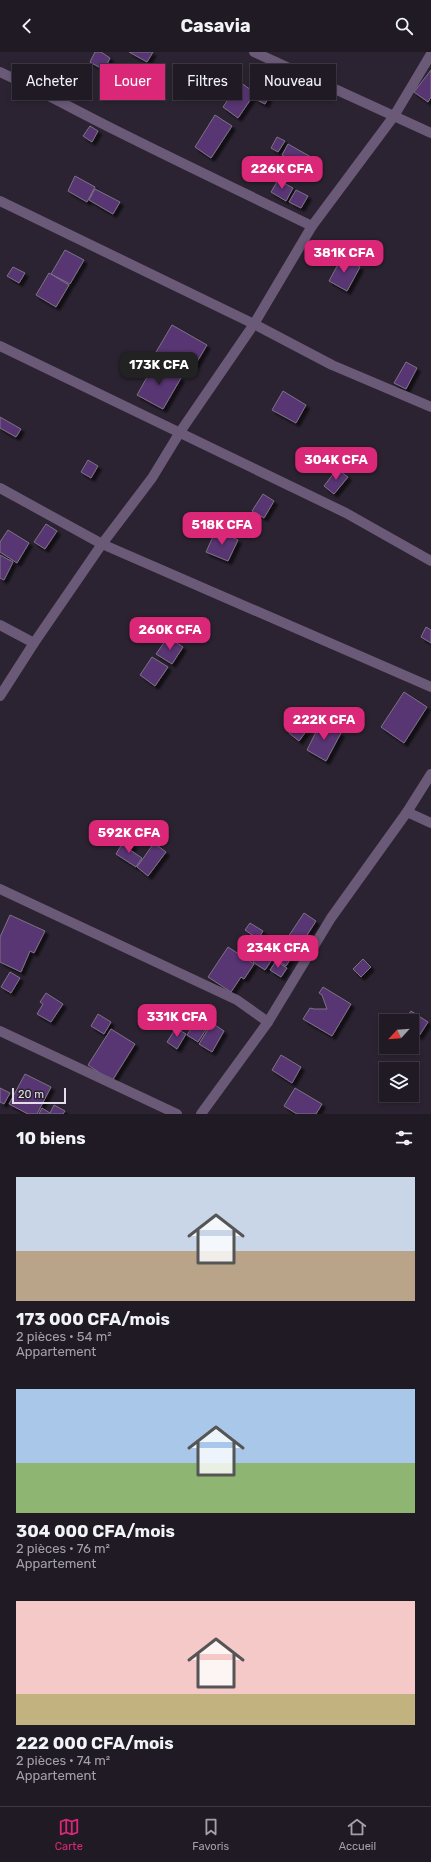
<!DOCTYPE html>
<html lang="fr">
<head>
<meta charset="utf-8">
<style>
	:root { --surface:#201a25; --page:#2d2732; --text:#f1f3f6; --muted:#a2a1a7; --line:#3d3842; --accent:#db2777 }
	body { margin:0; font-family:Rubik,sans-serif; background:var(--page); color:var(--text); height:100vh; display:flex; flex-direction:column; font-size:15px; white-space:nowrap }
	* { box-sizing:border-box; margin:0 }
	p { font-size:13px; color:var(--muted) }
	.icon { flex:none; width:22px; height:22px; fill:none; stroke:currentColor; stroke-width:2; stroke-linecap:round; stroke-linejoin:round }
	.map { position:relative; height:1062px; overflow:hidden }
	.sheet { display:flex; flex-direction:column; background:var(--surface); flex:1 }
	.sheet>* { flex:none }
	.guide { position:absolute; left:12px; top:12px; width:407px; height:36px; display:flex; gap:8px }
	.needle { width:26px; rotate:244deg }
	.tools { position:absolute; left:379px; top:962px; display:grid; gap:8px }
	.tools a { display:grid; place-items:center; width:40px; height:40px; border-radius:0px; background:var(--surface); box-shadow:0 2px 6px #0003,0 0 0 1px var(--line); font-size:20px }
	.scale { position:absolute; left:12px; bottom:10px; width:54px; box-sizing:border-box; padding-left:4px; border:2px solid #e3dee7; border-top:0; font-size:11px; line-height:14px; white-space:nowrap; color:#e3dee7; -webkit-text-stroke:3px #2b2331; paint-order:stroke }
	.price { position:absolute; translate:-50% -34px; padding:0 9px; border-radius:8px; background:var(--accent); color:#fff; font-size:13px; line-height:26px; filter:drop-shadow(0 1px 2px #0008) }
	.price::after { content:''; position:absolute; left:50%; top:24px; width:12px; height:9px; margin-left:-6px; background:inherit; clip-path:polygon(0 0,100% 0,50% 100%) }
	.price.on { background:#222; color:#fff }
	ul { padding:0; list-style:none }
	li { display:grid; align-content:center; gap:8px; height:212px; padding:0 16px }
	li span { display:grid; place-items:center; height:124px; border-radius:0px; color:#555 }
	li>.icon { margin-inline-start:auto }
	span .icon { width:72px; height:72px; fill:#fffc; stroke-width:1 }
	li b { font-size:17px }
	h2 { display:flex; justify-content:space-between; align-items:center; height:48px; padding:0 16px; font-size:17px }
	.pill { padding:0 14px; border-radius:0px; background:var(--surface); box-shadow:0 2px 6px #0003,0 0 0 1px var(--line); font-size:14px; line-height:36px }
	.pill.on { background:var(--accent); color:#fff }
	header { display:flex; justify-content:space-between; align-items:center; height:52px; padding:0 16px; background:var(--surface); font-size:18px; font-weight:700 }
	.tab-bar { display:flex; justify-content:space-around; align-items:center; height:56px; border-top:1px solid var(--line); background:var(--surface); font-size:11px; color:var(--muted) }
	.tab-bar a { display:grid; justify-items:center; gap:2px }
	.tab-bar .on { color:var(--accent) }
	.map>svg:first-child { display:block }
</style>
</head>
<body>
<header><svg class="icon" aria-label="back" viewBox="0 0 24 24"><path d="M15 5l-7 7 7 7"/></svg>Casavia<svg class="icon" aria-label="search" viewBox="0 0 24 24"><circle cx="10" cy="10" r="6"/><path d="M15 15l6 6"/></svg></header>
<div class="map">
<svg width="431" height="1062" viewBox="0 0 431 1062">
	<defs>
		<filter id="shadow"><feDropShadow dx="3.5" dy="3.5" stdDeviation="1" flood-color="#0009"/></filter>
	</defs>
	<rect width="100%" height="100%" fill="#2b2331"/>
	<!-- building -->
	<g fill="#593473" stroke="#7c7384" filter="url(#shadow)">
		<polygon points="95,0 101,0 110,6 104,18 90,10"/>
		<polygon points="129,0 153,0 147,10"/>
		<polygon points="130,12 142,19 133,35 120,28"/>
		<polygon points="431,18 431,45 428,50 414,40"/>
		<polygon points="268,22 278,28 265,52 255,47"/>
		<polygon points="240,30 255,41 238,66 223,55"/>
		<polygon points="215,63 232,74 211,106 195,95"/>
		<polygon points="90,74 98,79 92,90 83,84"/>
		<polygon points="277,85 285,89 278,100 271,96"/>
		<polygon points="288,92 311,105 305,116 282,103"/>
		<polygon points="75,124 95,135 87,150 68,139"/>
		<polygon points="278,128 293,136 286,149 271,140"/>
		<polygon points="95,137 120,150 113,162 89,148"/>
		<polygon points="296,138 308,144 301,156 289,150"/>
		<polygon points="65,198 84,208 70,232 51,222"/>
		<polygon points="342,205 360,215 347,239 329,229"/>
		<polygon points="13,215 25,221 19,231 7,224"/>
		<polygon points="49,221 69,233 56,255 36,243"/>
		<polygon points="172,273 207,293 191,320 156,300"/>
		<polygon points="406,310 417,316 406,337 394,331"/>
		<polygon points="155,311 181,326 163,357 137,343"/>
		<polygon points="283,339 306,353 296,371 272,358"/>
		<polygon points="0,365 21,377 16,385 0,376"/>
		<polygon points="88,408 98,414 91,426 81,420"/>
		<polygon points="337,417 348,425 334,442 324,434"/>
		<polygon points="263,442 274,449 264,466 252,459"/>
		<polygon points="46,472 57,479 45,497 34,490"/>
		<polygon points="8,478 29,491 17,511 0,500 0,490"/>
		<polygon points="216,478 238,488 228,509 206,500"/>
		<polygon points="0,503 13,510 4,528 0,526"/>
		<polygon points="426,575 431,578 431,591 421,585"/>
		<polygon points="168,585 183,595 172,612 156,602"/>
		<polygon points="152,605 168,615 155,634 140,623"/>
		<polygon points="404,640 427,655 404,691 381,675"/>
		<polygon points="300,666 310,674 299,689 289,681"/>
		<polygon points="321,670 341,681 326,709 307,698"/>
		<polygon points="125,787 134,793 130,798 142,806 136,815 116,802"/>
		<polygon points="154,791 166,800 148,824 137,815"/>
		<polygon points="304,861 316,869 300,894 288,885"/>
		<polygon points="10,863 45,879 34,901 30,899 21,920 0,910 0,885"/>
		<polygon points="250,871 263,879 258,887 245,878"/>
		<polygon points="289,890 298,895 286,914 277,908"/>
		<polygon points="228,895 254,912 244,927 241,925 231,940 208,925"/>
		<polygon points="260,901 271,909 265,918 253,910"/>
		<polygon points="363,907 371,915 361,925 353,917"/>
		<polygon points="276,909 287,916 281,925 270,918"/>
		<polygon points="10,920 20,926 11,941 1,935"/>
		<polygon points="323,935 351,952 332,984 303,967 310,956 314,957 327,957 322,943 319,941"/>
		<polygon points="46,941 63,952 51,970 37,962 43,952 40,950"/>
		<polygon points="411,959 428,970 419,984 412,979 412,969 404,969"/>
		<polygon points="98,962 111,970 104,982 91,974"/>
		<polygon points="198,966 209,973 198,990 187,983"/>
		<polygon points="212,971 224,979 212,1000 199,992"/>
		<polygon points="176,976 186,982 177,997 167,990"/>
		<polygon points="111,977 135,992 112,1029 88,1013"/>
		<polygon points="281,1003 301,1015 292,1031 272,1018"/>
		<polygon points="25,1022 51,1035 37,1062 28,1062 9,1052"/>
		<polygon points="0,1036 10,1041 4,1052 0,1050"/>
		<polygon points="295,1036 322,1052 316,1062 297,1062 284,1054"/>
		<polygon points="54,1053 65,1059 63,1062 39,1062 42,1056 50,1061"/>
	</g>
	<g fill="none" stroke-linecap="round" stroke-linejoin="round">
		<!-- street -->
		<g stroke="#6a5a77" stroke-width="10">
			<polyline points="254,0 431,81"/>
			<path d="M0 20C39 38 75 58 113 77 179 110 246 142 312 174"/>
			<polyline points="0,149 254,272 332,313 431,355"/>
			<polyline points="0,294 346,461 431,509"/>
			<polyline points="0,436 102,492 431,635"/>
			<polyline points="0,573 34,591"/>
			<polyline points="0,644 34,591 102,492 152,426 180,380 254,272 312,174 394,64 431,2"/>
			<polyline points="407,760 431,771"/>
			<polyline points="0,837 237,948 268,970"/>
			<polyline points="0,979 177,1062"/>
			<polyline points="201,1062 268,970 331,866 407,760 431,722"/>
		</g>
	</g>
</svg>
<div class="tools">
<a><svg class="needle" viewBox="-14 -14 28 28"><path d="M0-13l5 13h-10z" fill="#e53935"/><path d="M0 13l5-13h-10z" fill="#a2a1a7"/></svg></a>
<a><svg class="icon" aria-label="layers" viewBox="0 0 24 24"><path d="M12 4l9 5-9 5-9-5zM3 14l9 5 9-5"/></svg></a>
</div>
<div class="scale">20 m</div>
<b class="price" style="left:282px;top:138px">226K CFA</b>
<b class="price" style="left:344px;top:222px">381K CFA</b>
<b class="price on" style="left:159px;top:334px">173K CFA</b>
<b class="price" style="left:336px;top:429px">304K CFA</b>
<b class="price" style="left:222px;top:494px">518K CFA</b>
<b class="price" style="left:170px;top:599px">260K CFA</b>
<b class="price" style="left:324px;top:689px">222K CFA</b>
<b class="price" style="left:129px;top:802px">592K CFA</b>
<b class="price" style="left:278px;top:917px">234K CFA</b>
<b class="price" style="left:177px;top:986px">331K CFA</b>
<div class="guide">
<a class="pill">Acheter</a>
<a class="pill on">Louer</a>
<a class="pill">Filtres</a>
<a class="pill">Nouveau</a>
</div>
</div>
<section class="sheet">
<h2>10 biens<svg class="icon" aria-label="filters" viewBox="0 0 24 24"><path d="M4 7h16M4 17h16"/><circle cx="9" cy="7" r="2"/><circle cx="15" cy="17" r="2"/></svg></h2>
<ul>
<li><span style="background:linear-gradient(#c9d6e8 60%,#b9a48a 0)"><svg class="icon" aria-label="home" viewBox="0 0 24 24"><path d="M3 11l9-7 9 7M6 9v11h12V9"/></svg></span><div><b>173 000 CFA/mois</b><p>2 pièces · 54 m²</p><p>Appartement</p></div></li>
<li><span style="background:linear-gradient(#a9c7e8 60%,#8fb573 0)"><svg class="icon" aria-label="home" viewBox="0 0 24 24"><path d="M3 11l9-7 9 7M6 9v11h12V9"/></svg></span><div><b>304 000 CFA/mois</b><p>2 pièces · 76 m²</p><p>Appartement</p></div></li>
<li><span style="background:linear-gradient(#f6c9c9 75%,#c2b280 0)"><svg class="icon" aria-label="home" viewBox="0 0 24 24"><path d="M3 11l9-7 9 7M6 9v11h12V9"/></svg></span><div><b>222 000 CFA/mois</b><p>2 pièces · 74 m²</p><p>Appartement</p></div></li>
</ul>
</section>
<nav class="tab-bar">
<a class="on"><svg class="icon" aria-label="map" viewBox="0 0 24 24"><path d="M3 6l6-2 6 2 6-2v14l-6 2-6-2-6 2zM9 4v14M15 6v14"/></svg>Carte</a>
<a><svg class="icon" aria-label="saved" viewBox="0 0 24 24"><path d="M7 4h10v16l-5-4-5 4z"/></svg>Favoris</a>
<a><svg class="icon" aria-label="home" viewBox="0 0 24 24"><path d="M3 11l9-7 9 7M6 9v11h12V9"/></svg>Accueil</a>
</nav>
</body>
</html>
